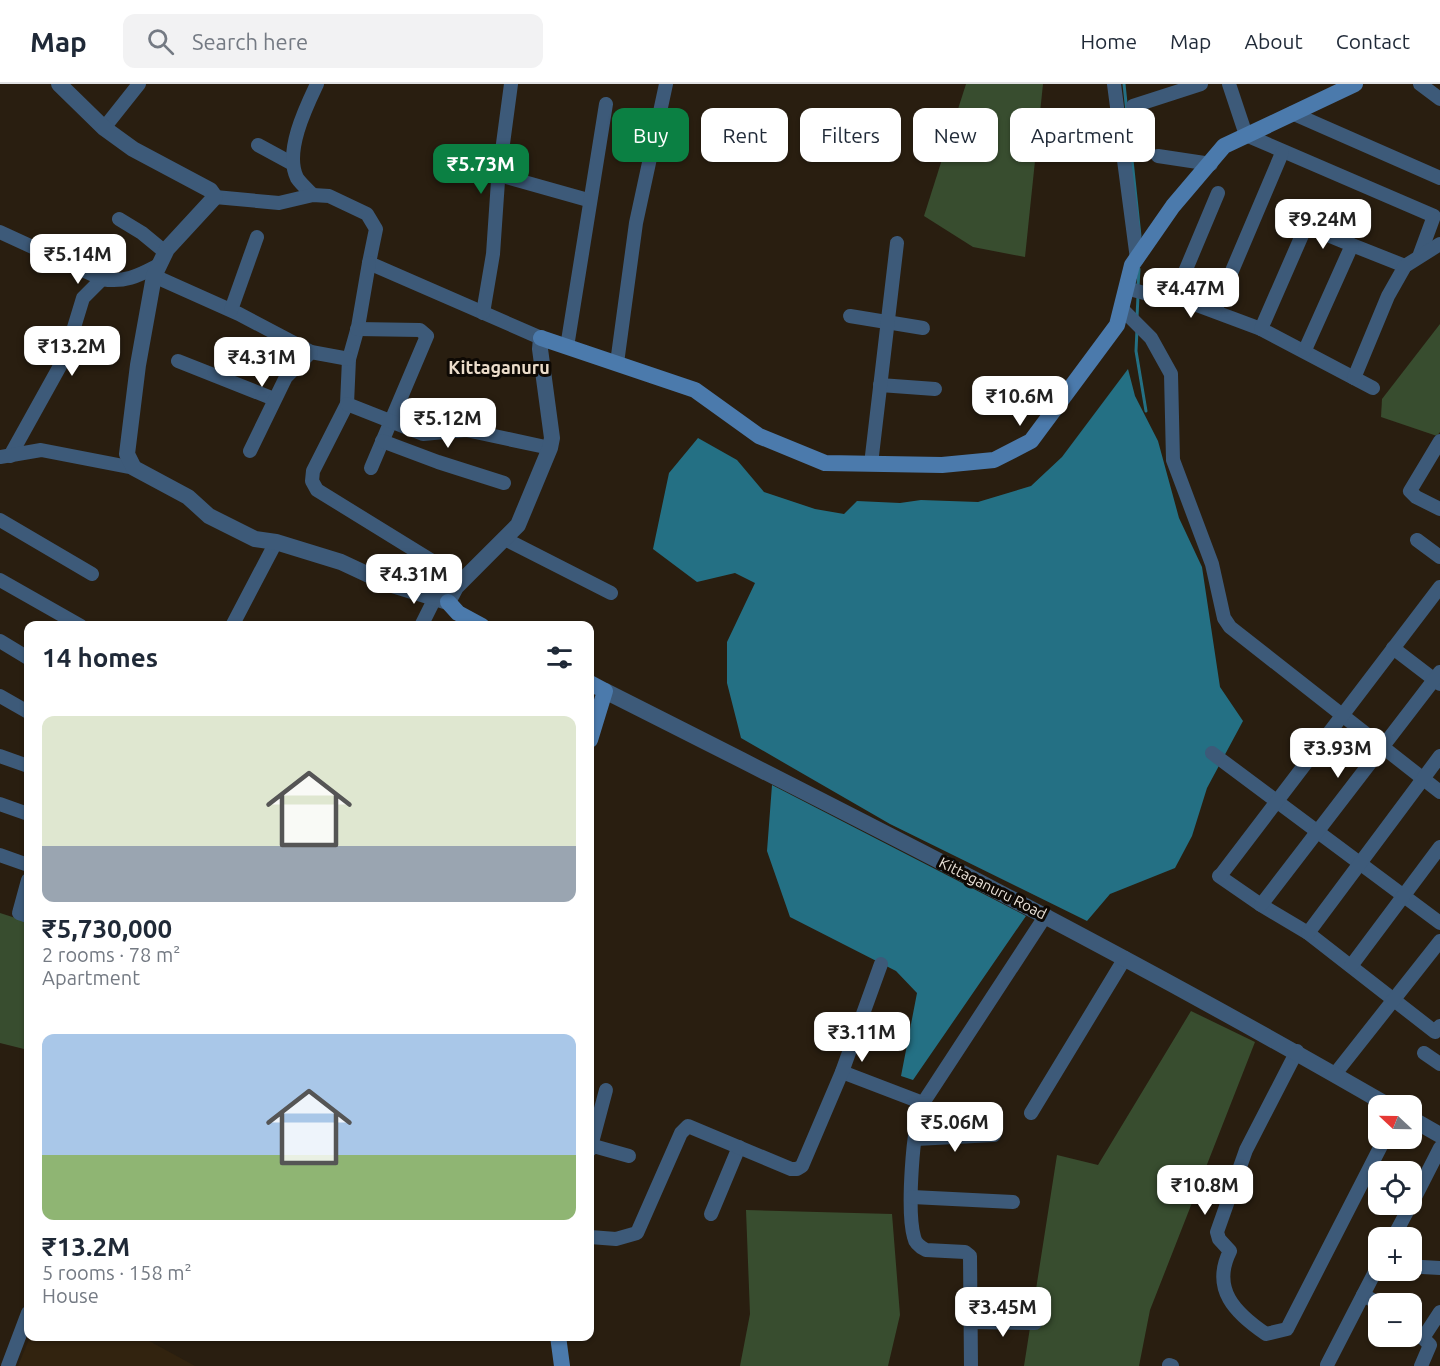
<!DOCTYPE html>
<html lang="en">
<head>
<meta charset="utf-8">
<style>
	:root { --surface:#fff; --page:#f2f2f3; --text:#1f2937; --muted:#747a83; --line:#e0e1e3; --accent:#0b8043 }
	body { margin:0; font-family:Ubuntu,sans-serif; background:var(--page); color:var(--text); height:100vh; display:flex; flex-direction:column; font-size:22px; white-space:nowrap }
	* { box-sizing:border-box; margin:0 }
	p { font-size:20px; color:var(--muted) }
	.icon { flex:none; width:33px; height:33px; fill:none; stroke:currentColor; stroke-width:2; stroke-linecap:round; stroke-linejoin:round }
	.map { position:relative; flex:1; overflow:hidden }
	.details { position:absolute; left:24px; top:537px; width:570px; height:720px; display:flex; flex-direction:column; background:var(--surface); border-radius:12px; box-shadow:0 2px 4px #0004 }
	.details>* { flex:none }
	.top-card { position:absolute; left:612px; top:24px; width:570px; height:54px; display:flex; gap:12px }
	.needle { width:39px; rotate:292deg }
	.buttons { position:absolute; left:1368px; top:1011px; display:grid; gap:12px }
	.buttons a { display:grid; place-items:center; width:54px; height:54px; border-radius:12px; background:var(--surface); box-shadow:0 2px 4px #0004; font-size:30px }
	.price { position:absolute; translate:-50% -51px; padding:0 14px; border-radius:12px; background:#fff; color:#222; font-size:20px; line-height:39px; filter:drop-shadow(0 2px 3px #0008) }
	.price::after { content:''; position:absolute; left:50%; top:36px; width:18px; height:14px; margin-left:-9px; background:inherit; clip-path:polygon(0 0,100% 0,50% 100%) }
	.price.on { background:var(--accent); color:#fff }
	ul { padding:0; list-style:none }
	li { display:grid; align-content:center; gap:12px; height:318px; padding:0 18px }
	li span { display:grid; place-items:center; height:186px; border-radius:12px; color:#555 }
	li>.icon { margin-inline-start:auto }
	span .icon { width:108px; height:108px; fill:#fffc; stroke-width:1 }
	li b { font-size:26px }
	h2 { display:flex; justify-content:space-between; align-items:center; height:72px; padding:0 18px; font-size:26px }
	.pill { padding:0 21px; border-radius:12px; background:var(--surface); box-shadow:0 2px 4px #0004; font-size:21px; line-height:54px }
	.pill.on { background:var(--accent); color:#fff }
	header { display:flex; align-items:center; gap:36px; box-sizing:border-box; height:84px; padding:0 30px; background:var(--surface); border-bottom:2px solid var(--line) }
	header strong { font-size:28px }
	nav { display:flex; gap:33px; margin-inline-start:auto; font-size:21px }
	.search { width:420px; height:54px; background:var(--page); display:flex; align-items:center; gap:15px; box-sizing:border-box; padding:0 21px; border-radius:12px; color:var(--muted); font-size:22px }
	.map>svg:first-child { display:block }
</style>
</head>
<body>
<header>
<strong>Map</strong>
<div class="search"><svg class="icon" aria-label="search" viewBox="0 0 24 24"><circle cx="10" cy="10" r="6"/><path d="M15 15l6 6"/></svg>Search here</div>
<nav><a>Home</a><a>Map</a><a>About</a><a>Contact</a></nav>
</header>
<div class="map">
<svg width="1440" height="1282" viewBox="0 0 1440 1282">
	<rect width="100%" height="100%" fill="#291e10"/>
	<!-- built -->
	<polygon fill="#32230f" points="30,1253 142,1253 195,1282 18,1282"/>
	<!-- green -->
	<g fill="#384d2f">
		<polygon points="966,0 1043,0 1025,173 973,163 924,132"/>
		<polygon points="1440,240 1440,348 1437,352 1381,333 1382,315"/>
		<polygon points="0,829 28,838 28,966 0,959"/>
		<polygon points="1191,927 1255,958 1150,1226 1139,1282 1024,1282 1057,1071 1098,1081"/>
		<polygon points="746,1126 892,1130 900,1231 888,1282 740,1282 750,1230"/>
	</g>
	<!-- water -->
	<g fill="#247084">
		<polygon points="1128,285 1135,312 1158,357 1179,434 1202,483 1220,603 1243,637 1207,704 1192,752 1175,784 1110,810 1087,837 890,740 741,654 727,599 727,558 755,499 735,489 697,498 653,465 669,389 698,354 737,376 764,408 815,425 844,430 857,417 900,419 921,416 978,418 1031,402 1062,373"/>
		<polygon points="772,701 1026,832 913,996 901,992 917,909 896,887 790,833 767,767"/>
	</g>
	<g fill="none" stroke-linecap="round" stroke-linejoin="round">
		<!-- stream -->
		<g stroke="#247084" stroke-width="3">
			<polyline points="1124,0 1140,152"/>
			<polyline points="1138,203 1139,185"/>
			<polyline points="1137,233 1138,212"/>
			<polyline points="1137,245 1136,267 1146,327"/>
		</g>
		<!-- minor -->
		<g stroke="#3d5a79" stroke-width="14">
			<polyline points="1114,0 1137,175"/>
			<polyline points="1229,0 1246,51 1434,132 1420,170"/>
			<polyline points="1420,0 1440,15"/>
			<polyline points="1133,22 1201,0"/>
			<polyline points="1292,29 1440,94"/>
			<polyline points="104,44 139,0"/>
			<polyline points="258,61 293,80"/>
			<polyline points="1158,72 1211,80"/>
			<polyline points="499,91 588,116"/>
			<path d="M313 111C308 106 301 100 297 94 284 68 306 23 317 0"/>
			<polyline points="215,113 279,119 313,111 329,112 367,130 376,145 369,179 541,254"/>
			<polyline points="119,135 142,149 165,168"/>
			<path d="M0 148 102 195C124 199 138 192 157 182"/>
			<polyline points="1352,161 1405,182"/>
			<polyline points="369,179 358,243 349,275 347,320 313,387 312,397 317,406 463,496"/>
			<polyline points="154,192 239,230 311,268 349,275"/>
			<polyline points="1126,204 1159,213 1178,214 1261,245 1373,304"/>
			<polyline points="1178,214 1179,202 1218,109"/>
			<polyline points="1121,224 1151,254 1171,290 1173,376 1212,480 1224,534 1230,543 1440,708"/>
			<polyline points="231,226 257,153"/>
			<polyline points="1215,227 1282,69"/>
			<polyline points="483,229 493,170 498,97 511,0"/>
			<polyline points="850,232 923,244"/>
			<polyline points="357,245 420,246 427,252 371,384"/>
			<polyline points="1261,245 1306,142 1352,161 1305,266"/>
			<polyline points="567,263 606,20"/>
			<polyline points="178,277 274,315"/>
			<polyline points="617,279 636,139 666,0"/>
			<polyline points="1354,294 1388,212 1405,182 1440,160"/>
			<polyline points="880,301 935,305"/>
			<polyline points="347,320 423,350 466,346 550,364"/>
			<polyline points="382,357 438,378 504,399"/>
			<polyline points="1440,357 1410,407 1416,413 1440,425"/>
			<polyline points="250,367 286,293 311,268"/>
			<polyline points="10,372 65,273 83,214 102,195"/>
			<polyline points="0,373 41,366 134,384"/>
			<polyline points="871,380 897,159"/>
			<polyline points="0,436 92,490"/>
			<polyline points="505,455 611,509"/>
			<polyline points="1417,456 1440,473"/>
			<polyline points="0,496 81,542"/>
			<polyline points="232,542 276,458"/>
			<polyline points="421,542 435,514"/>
			<polyline points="0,557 28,574"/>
			<polyline points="1393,564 1440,600"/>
			<polyline points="0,612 28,628"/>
			<polyline points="1212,669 1440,839"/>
			<polyline points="0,672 28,682"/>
			<polyline points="0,720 28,730"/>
			<polyline points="0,771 28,781"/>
			<polyline points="1219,792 1261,821 1308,849 1435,948 1440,942"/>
			<polyline points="1220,792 1440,503"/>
			<polyline points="28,796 19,829 28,832"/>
			<polyline points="1261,821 1440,588"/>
			<polyline points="1308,849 1440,672"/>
			<polyline points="1351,882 1440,763"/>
			<path d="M1297 967 1246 1066 1217 1148 1219 1155 1230 1167C1211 1205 1235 1229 1266 1250L1287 1245 1385 1054"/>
			<polyline points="1424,969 1440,980"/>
			<polyline points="842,988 923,1019 1046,831"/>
			<polyline points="1335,990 1440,857"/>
			<path d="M923 1019C912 1042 907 1128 914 1153 915 1159 920 1163 926 1166L965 1168 970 1172 971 1282"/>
			<polyline points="1031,1029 1125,874"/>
			<polyline points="915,1055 994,1051"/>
			<polyline points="590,1061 629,1072"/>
			<polyline points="590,1066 606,1006"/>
			<polyline points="912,1113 1013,1118"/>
			<polyline points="1412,1119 1440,1064"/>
			<polyline points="711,1130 739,1063"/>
			<polyline points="590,1153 616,1155 637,1149 681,1049 688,1042 791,1085 797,1085 802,1082 842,988 881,880"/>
			<polyline points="1393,1154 1411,1120"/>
			<polyline points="1422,1183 1440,1184"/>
			<polyline points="1363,1211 1380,1220"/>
			<polyline points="971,1238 1035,1239"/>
			<polyline points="1169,1281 1172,1282"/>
			<polyline points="1327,1281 1378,1182"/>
			<polyline points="8,1282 28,1229"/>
			<polyline points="1421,1282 1430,1261 1423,1254 1440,1228"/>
		</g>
		<!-- tertiary -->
		<g stroke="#3d5a79" stroke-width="16">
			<polyline points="59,0 104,44 133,65 210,106 215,113 167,165 154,192 138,281 127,370 134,384 188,413 209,432 255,455 276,458 341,478 386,499 448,518 456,503 518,441 550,364 552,354 540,265 541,254"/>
			<path d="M605 607C869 740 1132 873 1389 1022"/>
			<polyline points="1412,1035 1440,1051"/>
		</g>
		<!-- secondary -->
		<g stroke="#4b7aac" stroke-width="16">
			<polyline points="541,254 695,306 759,352 825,379 942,381 994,376 1031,357 1117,241 1132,181 1173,122 1224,62 1355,0"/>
			<polyline points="448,518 458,529 482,542"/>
			<polyline points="590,599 605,607 590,656"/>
			<polyline points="558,1252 562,1282"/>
		</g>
	</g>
	<g text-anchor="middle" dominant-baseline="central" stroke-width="6" stroke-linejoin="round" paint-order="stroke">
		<!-- street labels -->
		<g font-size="15" fill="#eae2d9" stroke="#0e0904">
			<text transform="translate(993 804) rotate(27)">Kittaganuru Road</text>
		</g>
		<!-- quarter labels -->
		<g font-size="18" font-weight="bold" fill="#ecddcb" stroke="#0e0904">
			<text x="499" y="283">Kittaganuru</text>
		</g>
	</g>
</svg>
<div class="buttons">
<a><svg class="needle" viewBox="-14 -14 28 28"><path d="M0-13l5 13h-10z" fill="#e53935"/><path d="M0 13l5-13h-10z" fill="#747a83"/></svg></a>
<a><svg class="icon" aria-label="locate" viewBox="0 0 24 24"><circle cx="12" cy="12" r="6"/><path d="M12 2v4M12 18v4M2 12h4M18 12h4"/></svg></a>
<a>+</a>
<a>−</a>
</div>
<b class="price on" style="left:481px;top:111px">₹5.73M</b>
<b class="price" style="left:1323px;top:166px">₹9.24M</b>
<b class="price" style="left:78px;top:201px">₹5.14M</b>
<b class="price" style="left:1191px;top:235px">₹4.47M</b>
<b class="price" style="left:72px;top:293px">₹13.2M</b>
<b class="price" style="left:262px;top:304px">₹4.31M</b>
<b class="price" style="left:1020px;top:343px">₹10.6M</b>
<b class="price" style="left:448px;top:365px">₹5.12M</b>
<b class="price" style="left:414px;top:521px">₹4.31M</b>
<b class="price" style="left:1338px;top:695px">₹3.93M</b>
<b class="price" style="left:862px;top:979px">₹3.11M</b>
<b class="price" style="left:955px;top:1069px">₹5.06M</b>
<b class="price" style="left:1205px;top:1132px">₹10.8M</b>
<b class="price" style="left:1003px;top:1254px">₹3.45M</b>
<div class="top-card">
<a class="pill on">Buy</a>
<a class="pill">Rent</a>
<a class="pill">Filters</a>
<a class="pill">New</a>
<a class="pill">Apartment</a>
</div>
<section class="details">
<h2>14 homes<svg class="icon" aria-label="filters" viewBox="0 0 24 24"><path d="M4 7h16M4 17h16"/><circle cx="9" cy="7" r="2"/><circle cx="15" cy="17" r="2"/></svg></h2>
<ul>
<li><span style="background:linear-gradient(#dfe7d0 70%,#9aa5b1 0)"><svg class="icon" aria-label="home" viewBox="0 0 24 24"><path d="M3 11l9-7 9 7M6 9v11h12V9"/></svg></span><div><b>₹5,730,000</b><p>2 rooms · 78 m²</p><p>Apartment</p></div></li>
<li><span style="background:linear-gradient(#a9c7e8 65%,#8fb573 0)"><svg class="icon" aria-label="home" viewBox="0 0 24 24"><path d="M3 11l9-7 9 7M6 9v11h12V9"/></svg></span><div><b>₹13.2M</b><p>5 rooms · 158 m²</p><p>House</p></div></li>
</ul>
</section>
</div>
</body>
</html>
